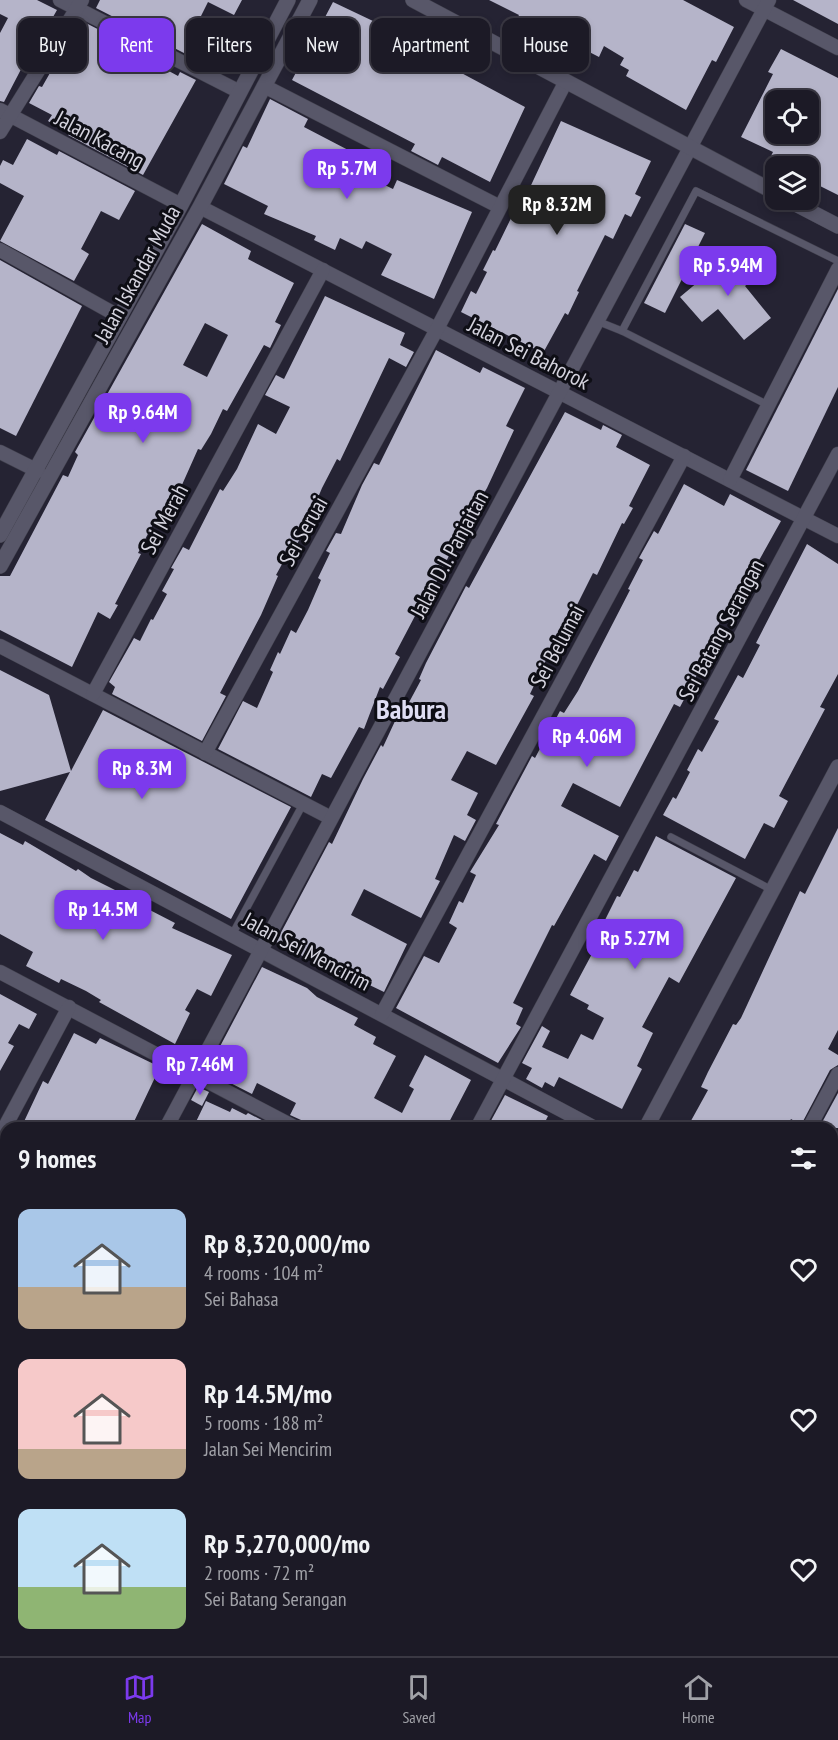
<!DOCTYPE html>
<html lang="en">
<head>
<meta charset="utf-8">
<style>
	:root { --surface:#1c1a26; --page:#25232e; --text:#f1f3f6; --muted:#a0a1a7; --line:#3a3843; --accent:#7c3aed }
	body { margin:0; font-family:"PT Sans Narrow",sans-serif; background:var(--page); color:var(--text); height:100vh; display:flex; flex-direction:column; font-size:22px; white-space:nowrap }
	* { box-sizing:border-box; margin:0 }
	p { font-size:20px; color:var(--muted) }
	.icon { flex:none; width:33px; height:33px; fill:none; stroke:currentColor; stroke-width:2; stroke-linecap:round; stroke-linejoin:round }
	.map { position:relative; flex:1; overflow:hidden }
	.side { position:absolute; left:0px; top:1122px; width:838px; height:534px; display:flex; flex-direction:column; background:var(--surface); border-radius:18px 18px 0 0; box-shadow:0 3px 9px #0003,0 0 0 2px var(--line) }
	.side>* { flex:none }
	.top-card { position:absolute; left:18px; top:18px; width:802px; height:54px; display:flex; gap:12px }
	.buttons { position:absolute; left:765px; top:90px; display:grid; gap:12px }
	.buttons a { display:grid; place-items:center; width:54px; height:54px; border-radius:12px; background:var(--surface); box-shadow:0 3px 9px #0003,0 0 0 2px var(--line); font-size:30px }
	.price { position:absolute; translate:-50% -51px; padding:0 14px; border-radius:12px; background:var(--accent); color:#fff; font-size:20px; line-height:39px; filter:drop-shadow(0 2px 3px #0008) }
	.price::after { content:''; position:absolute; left:50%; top:36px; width:18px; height:14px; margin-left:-9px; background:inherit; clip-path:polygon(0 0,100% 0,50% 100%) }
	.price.current { background:#222; color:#fff }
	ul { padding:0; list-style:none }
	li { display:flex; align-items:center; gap:18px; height:150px; padding:0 18px }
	li span { display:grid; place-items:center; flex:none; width:168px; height:120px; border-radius:12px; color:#555 }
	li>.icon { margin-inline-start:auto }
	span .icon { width:72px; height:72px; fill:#fffc; stroke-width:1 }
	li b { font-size:26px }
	h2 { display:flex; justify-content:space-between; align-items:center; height:72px; padding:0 18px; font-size:26px }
	.pill { padding:0 21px; border-radius:12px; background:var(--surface); box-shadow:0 3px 9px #0003,0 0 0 2px var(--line); font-size:21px; line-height:54px }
	.pill.current { background:var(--accent); color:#fff }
	.tabs { display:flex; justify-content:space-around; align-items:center; height:84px; border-top:2px solid var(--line); background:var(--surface); font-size:16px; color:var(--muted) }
	.tabs a { display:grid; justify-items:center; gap:3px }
	.tabs .current { color:var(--accent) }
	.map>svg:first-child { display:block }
</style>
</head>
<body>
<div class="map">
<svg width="838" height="1656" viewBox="0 0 838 1656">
	<rect width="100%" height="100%" fill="#252333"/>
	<!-- green -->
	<polygon fill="#47441e" points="0,1622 6,1625 6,1650 52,1650 63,1656 0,1656"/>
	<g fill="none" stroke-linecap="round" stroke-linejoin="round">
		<!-- stream -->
		<g stroke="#8d8a6f" stroke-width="4.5">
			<polyline points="832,1183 838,1175"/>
			<polyline points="521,1650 523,1656"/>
		</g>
	</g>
	<!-- building -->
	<g fill="#b5b4c9" fill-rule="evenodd">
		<polygon points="0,0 37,0 57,10 45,31 42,29 4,102 0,101 0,33 8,18 0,14"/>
		<polygon points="100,0 242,0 234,15 208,2 196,26 196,29 235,49 223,73 96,8"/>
		<polygon points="489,0 683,0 734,27 716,62 712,60 686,110 626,76 629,70 620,65 624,58 604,46 599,57 560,37 556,43 515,22 519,15"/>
		<polygon points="793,0 838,0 838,24"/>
		<polygon points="333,2 413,40 411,46 525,107 490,182 442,157 438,165 411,151 415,144 292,80"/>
		<polygon points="80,20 158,60 156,64 178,76 180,72 196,80 143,175 68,135 69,133 48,121 52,115 29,103 39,86 42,87"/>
		<path d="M781 49 838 78V195L808 180V166H787L770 158 773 152 741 137 773 74 768 72ZM776 100H808V134H776Z"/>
		<polygon points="270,99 308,119 304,127 375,164 368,177 393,189 397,180 472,212 434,299 381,275 392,254 366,241 362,249 340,238 335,250 314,240 316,236 264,214 268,206 224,184 243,146 247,148"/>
		<polygon points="561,121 651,161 635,194 641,197 631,217 625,214 613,239 605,235 577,291 579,292 568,315 565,313 543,353 461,312 471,291 476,294 487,272 483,270 493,250 495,251 515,210 519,211"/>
		<polygon points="27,139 57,155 59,151 135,191 119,220 101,211 81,249 89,254 74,281 0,241 24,196 0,183 0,166 3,160 13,165"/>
		<path d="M202 224 251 251 248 259 294 283 275 322 281 325 270 348 264 345 227 411 223 409 211 434 201 450 198 449 173 505 180 509 173 522 159 516 153 524 138 553 141 554 115 604 118 605 110 619 98 612 72 667 0 630V576H10L63 475 68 477 78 455 75 452ZM205 323 228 335 207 377 183 365Z"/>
		<polygon points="685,224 705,233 665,313 644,303"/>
		<polygon points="735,251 757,276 745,286 771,318 744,340 718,309 702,322 680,297"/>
		<polygon points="0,260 82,306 16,436 0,428"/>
		<polygon points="838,289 838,387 788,491 746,470"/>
		<polygon points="325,296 405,333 400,345 414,352 406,367 389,358 340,461 337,459 322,488 304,531 295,548 292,546 276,575 278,576 261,615 220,693 226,696 202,741 112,694 115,687 109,682 134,638 140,641 151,619 153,620 167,594 162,591 174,569 171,568 183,547 189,550 220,489 223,491 237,469 258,424 276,434 290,407 265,395 276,375 284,379"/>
		<polygon points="436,350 480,373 483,367 525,388 506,426 514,430 487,488 471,515 469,514 420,616 416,614 395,654 400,657 383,689 380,687 364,729 359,727 331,778 322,774 311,797 218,749 243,701 257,708 273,672 270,670 278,652 280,654 291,630 296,633 308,610 321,580 318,578 330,553 326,551 336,533 341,534 362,485 374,463 379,465"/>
		<polygon points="565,412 601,430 603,425 622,435 616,447 650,465 629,506 633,508 624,524 622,523 597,575 593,573 574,611 570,609 530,694 534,696 496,765 467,751 451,780 478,793 467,815 476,820 465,841 454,835 435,879 440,881 421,918 364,889 351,915 407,944 384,992 357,979 356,981 345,976 344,978 276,942 329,842 332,844 363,779 381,745 383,747 402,706 406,708 421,680 419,679 426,663 466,586 469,588"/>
		<polygon points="684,484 724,506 730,494 781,521 733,607 729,605 696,667 700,669 680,707 674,704 620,807 573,783 561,806 619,836 606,861 594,854 554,926 552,925 513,1003 523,1008 516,1024 521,1027 498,1063 396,1008 424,956 439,963 457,928 449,923 459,901 463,903 476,875 470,872 499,825 496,824 532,756 535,758 560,711 564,713 578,691 630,590 628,589 643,560 639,558 654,531 658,534"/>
		<polygon points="807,544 838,564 838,674 820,707 825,709 779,796 788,801 774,828 764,823 745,859 663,815 673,797 676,799 690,772 687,770 698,749 702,752 719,721 714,719 738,675 743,678 760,645 756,643"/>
		<polygon points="0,670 49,695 71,771 103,710 291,807 231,919 45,820 70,772 0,791"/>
		<polygon points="838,828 838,1030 828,1049 838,1055 838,1065 830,1070 801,1125 791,1119 786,1128 748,1128 737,1122 734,1128 687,1128 708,1090 701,1087 708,1072 733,1024 736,1025 741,1018 800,891 805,894"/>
		<polygon points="0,833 23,845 25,841 76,871 78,869 91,878 143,904 142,906 175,923 172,928 232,955 211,996 197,989 185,1010 190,1013 175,1044 99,1002 101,1000 86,991 61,979 59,983 26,966 33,952 0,934"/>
		<polygon points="656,836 736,878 679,983 669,977 642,1027 653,1033 637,1066 642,1069 622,1109 559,1077 554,1087 545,1082 542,1088 526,1079 532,1068 522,1063 542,1026 550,1031 542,1047 568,1059 581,1034 593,1040 604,1018 587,1009 589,1005 570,995 609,922 605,920 617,896 620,897 634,870 638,872"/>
		<polygon points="262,967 307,988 317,997 358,1018 354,1025 376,1037 373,1044 396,1056 374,1098 402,1113 414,1089 409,1086 425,1055 471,1080 446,1128 402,1128 393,1123 391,1128 305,1128 301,1120 290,1115 296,1103 257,1083 252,1094 207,1071"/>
		<polygon points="0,994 37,1014 29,1029 19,1024 8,1043 14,1046 0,1071"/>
		<polygon points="74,1033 96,1044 100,1038 160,1067 131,1128 21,1128 43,1081 48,1084"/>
		<polygon points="198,1087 209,1092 202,1106 191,1100"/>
		<polygon points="838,1093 838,1128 819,1128"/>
		<polygon points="505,1095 548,1116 542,1128 487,1128"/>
		<polygon points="206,1101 230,1112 232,1108 246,1115 248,1113 277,1128 193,1128"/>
	</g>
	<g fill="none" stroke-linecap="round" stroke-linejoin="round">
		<!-- service casing -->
		<g stroke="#41404d" stroke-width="8">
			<g id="service">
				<polyline points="597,321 622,331 768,405"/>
				<polyline points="622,331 696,191 838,261"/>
				<polyline points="671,837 772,890"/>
				<polyline points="232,935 303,804"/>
			</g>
		</g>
		<!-- minor casing -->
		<g stroke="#41404d" stroke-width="15">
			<g id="minor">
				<polyline points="60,0 240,92"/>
				<polyline points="746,0 838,48"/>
				<polyline points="264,86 500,207"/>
				<polyline points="0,110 181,205"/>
				<polyline points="0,132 82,0"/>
				<polyline points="200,207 838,536"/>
				<polyline points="0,250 120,317"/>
				<polyline points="0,452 38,471"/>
				<polyline points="730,480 838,269"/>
				<polyline points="0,646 331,818"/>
				<polyline points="93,694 323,270"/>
				<polyline points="205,753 437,329 565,83"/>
				<polyline points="0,812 595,1128"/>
				<polyline points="0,972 296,1128"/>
				<polyline points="382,1014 684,456"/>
				<polyline points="166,1128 769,0"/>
				<polyline points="477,1128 838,454"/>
				<polyline points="809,1128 838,1074"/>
				<polyline points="0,1136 69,1007"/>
				<polyline points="832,1206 838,1196"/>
				<polyline points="832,1254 838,1257"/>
				<polyline points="0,1369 6,1372"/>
				<polyline points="832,1419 838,1421"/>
				<polyline points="0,1439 6,1427"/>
				<polyline points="832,1581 838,1584"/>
				<polyline points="0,1606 6,1609"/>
				<polyline points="84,1650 96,1656"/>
				<polyline points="536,1650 538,1656"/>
				<polyline points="658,1650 670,1656"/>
				<polyline points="192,1656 195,1650"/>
			</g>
		</g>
		<!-- tertiary casing -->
		<g stroke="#41404d" stroke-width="16">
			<g id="tertiary">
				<polyline points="413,0 776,193"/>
				<polyline points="788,200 838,226"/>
				<polyline points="646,1128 838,767"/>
				<polyline points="475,1650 475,1656"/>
			</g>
		</g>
		<!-- secondary casing -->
		<g stroke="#41404d" stroke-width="16">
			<g id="secondary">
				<polyline points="0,535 181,205 288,0"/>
				<polyline points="0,566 200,207 310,0"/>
			</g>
		</g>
		<!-- service -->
		<use href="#service" stroke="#585769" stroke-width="7"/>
		<!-- minor -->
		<use href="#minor" stroke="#585769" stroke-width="14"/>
		<!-- tertiary -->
		<use href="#tertiary" stroke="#585769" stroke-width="15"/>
		<!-- secondary -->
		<use href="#secondary" stroke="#585769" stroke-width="15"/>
	</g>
	<g text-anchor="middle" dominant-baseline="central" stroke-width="6" stroke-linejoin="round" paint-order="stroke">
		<!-- street labels -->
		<g font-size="22" fill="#d4d3de" stroke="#0e0e15">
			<text transform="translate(100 139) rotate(28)">Jalan Kacang</text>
			<text transform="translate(137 274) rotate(-61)">Jalan Iskandar Muda</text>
			<text transform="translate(529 353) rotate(27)">Jalan Sei Bahorok</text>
			<text transform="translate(164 519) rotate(-62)">Sei Merah</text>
			<text transform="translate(303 531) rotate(-61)">Sei Seruai</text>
			<text transform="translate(449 554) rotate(-62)">Jalan D.I. Panjaitan</text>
			<text transform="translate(721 630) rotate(-62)">Sei Batang Serangan</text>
			<text transform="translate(557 646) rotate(-62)">Sei Belumai</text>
			<text transform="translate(307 951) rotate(28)">Jalan Sei Mencirim</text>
		</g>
		<!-- district labels -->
		<g font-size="28" font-weight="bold" fill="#dfdef3" stroke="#0e0e15">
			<text x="411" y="708">Babura</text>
		</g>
	</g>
</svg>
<div class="buttons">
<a><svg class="icon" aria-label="locate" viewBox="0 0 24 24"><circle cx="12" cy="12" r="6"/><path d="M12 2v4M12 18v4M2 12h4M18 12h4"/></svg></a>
<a><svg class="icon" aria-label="layers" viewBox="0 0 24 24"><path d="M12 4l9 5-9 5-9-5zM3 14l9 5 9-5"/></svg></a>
</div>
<b class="price" style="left:347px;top:200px">Rp 5.7M</b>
<b class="price current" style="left:557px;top:236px">Rp 8.32M</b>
<b class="price" style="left:728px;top:297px">Rp 5.94M</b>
<b class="price" style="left:143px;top:444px">Rp 9.64M</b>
<b class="price" style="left:587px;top:768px">Rp 4.06M</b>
<b class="price" style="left:142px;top:800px">Rp 8.3M</b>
<b class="price" style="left:103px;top:941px">Rp 14.5M</b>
<b class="price" style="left:635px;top:970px">Rp 5.27M</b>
<b class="price" style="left:200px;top:1096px">Rp 7.46M</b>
<div class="top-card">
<a class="pill">Buy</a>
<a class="pill current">Rent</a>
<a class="pill">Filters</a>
<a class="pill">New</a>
<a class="pill">Apartment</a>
<a class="pill">House</a>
</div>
<section class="side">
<h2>9 homes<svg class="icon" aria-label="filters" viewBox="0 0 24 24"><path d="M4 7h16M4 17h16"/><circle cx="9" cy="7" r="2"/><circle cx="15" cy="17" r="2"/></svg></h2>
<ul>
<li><span style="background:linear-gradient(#a9c7e8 65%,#b9a48a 0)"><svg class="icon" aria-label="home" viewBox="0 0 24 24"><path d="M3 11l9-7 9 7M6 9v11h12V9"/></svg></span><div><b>Rp 8,320,000/mo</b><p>4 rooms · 104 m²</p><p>Sei Bahasa</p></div><svg class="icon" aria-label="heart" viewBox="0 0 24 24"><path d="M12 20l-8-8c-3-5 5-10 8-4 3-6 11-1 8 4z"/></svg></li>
<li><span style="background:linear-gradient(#f6c9c9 75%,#b9a48a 0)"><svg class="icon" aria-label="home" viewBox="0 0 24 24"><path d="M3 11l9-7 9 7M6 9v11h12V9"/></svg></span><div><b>Rp 14.5M/mo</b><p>5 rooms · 188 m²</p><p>Jalan Sei Mencirim</p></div><svg class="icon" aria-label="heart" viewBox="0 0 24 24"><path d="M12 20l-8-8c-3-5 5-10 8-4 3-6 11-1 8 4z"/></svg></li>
<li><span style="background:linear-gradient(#bfe0f5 65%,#8fb573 0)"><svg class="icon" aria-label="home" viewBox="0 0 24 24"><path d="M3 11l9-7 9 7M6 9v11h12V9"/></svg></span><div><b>Rp 5,270,000/mo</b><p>2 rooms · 72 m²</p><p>Sei Batang Serangan</p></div><svg class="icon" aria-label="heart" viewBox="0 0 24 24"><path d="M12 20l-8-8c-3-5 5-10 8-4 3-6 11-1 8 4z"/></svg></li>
</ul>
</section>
</div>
<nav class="tabs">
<a class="current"><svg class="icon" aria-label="map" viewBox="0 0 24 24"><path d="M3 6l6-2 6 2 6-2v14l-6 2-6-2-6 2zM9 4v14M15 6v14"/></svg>Map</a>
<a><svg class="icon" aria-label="saved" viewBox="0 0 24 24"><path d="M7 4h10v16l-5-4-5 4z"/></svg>Saved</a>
<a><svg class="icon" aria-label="home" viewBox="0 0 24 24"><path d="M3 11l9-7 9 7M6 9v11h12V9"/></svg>Home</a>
</nav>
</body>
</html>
